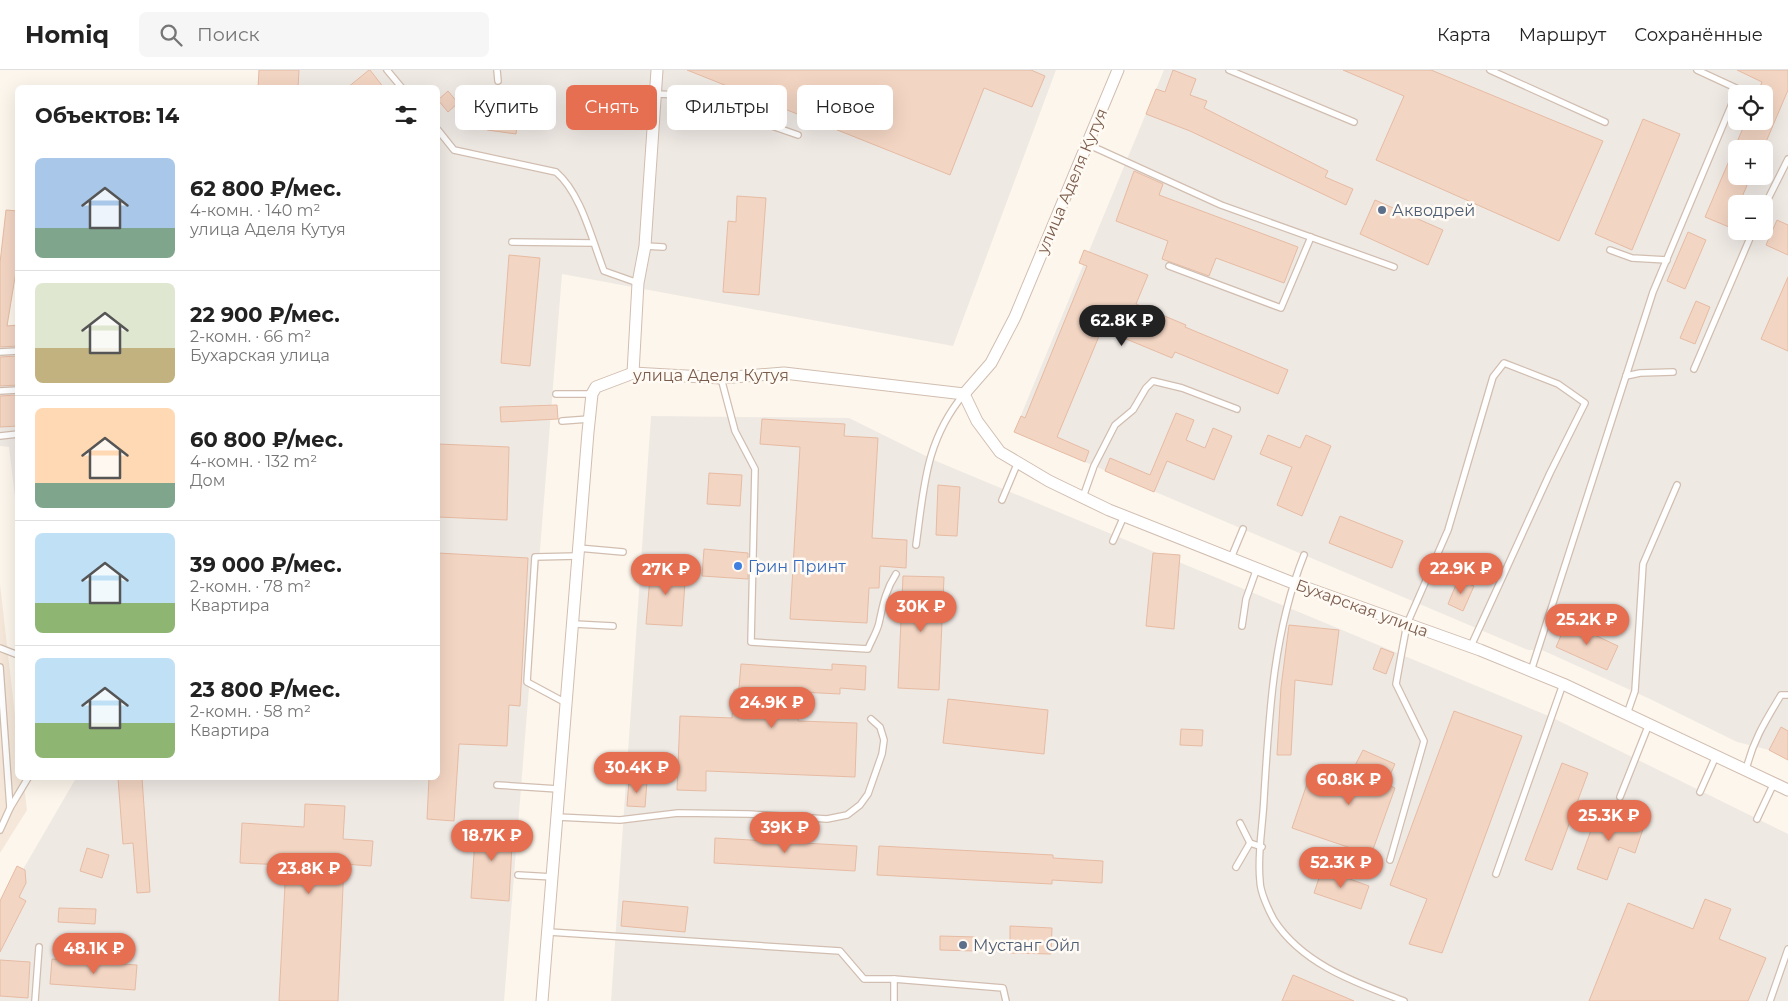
<!DOCTYPE html>
<html lang="ru">
<head>
<meta charset="utf-8">
<style>
	:root { --surface:#fff; --page:#f6f6f6; --text:#222; --muted:#767676; --line:#e0e0e0; --accent:#e76f51 }
	body { margin:0; font-family:Montserrat,sans-serif; background:var(--page); color:var(--text); height:100vh; display:flex; flex-direction:column; font-size:19px; white-space:nowrap }
	* { box-sizing:border-box; margin:0 }
	p { font-size:16px; color:var(--muted) }
	.icon { flex:none; width:28px; height:28px; fill:none; stroke:currentColor; stroke-width:2; stroke-linecap:round; stroke-linejoin:round }
	.map { position:relative; flex:1; overflow:hidden }
	.details { position:absolute; left:15px; top:15px; width:425px; height:695px; display:flex; flex-direction:column; background:var(--surface); border-radius:8px; box-shadow:0 5px 20px #0002 }
	.details>* { flex:none }
	.top-card { position:absolute; left:455px; top:15px; width:475px; height:45px; display:flex; gap:10px }
	.tools { position:absolute; left:1728px; top:15px; display:grid; gap:10px }
	.tools a { display:grid; place-items:center; width:45px; height:45px; border-radius:8px; background:var(--surface); box-shadow:0 5px 20px #0002; font-size:25px }
	.price { position:absolute; translate:-50% -42px; padding:0 11px; border-radius:18px; background:var(--accent); color:#fff; font-size:16px; line-height:32px; filter:drop-shadow(0 1px 2px #0008) }
	.price::after { content:''; position:absolute; left:50%; top:30px; width:15px; height:11px; margin-left:-8px; background:inherit; clip-path:polygon(0 0,100% 0,50% 100%) }
	.price.active { background:#222; color:#fff }
	ul { padding:0; list-style:none }
	li { display:flex; align-items:center; gap:15px; height:125px; padding:0 20px }
	li+li { border-top:1px solid var(--line) }
	li span { display:grid; place-items:center; flex:none; width:140px; height:100px; border-radius:8px; color:#555 }
	li>.icon { margin-inline-start:auto }
	span .icon { width:60px; height:60px; fill:#fffc; stroke-width:1 }
	li b { font-size:21px }
	h2 { display:flex; justify-content:space-between; align-items:center; height:60px; padding:0 20px; font-size:21px }
	.chip { padding:0 18px; border-radius:8px; background:var(--surface); box-shadow:0 5px 20px #0002; font-size:18px; line-height:45px }
	.chip.active { background:var(--accent); color:#fff }
	header { display:flex; align-items:center; gap:30px; box-sizing:border-box; height:70px; padding:0 25px; background:var(--surface); border-bottom:1px solid var(--line) }
	header strong { font-size:24px }
	nav { display:flex; gap:28px; margin-inline-start:auto; font-size:18px }
	.search { width:350px; height:45px; background:var(--page); display:flex; align-items:center; gap:12px; box-sizing:border-box; padding:0 18px; border-radius:8px; color:var(--muted); font-size:19px }
	.map>svg:first-child { display:block }
</style>
</head>
<body>
<header>
<strong>Homiq</strong>
<div class="search"><svg class="icon" aria-label="search" viewBox="0 0 24 24"><circle cx="10" cy="10" r="6"/><path d="M15 15l6 6"/></svg>Поиск</div>
<nav><a>Карта</a><a>Маршрут</a><a>Сохранённые</a></nav>
</header>
<div class="map">
<svg width="1788" height="931" viewBox="0 0 1788 931">
	<rect width="100%" height="100%" fill="#fdf6ec"/>
	<!-- residential -->
	<polygon fill="#f5e8da" points="0,514 17,663 18,708 23,708 27,740 0,783"/>
	<!-- industrial -->
	<g fill="#efe9e4" fill-rule="evenodd">
		<polygon points="267,0 1056,0 953,276 562,204 504,931 0,931 0,839 76,708 438,708 438,18 265,17"/>
		<path d="M1164 0H1788V690L1769 680 1737 672 1650 629 1542 580H1528L1014 362ZM1736 24H1764V51H1736ZM1736 79H1764V106H1736ZM1736 134H1764V161H1736Z"/>
		<polygon points="0,258 17,258 17,444 9,377 0,376"/>
		<polygon points="651,346 849,348 936,391 1551,647 1788,764 1788,931 611,931"/>
	</g>
	<!-- building -->
	<g fill="#f3d5c3" stroke="#e6bba3">
		<polygon points="259,0 299,0 298,18 258,18"/>
		<polygon points="370,0 384,18 347,18 369,0"/>
		<polygon points="687,0 1031,0 1045,6 1032,37 984,18 950,105"/>
		<polygon points="1173,0 1196,9 1190,25 1207,31 1204,38 1328,101 1325,107 1353,119 1346,135 1190,61 1146,44 1156,19 1165,22"/>
		<polygon points="1343,0 1431,0 1603,71 1559,171 1376,90 1404,26"/>
		<polygon points="1737,0 1788,0 1788,20 1763,79 1736,79 1736,106 1751,106 1739,134 1736,134 1736,140 1729,157 1705,147 1746,51 1764,51 1764,24 1757,24 1762,12"/>
		<polygon points="448,21 458,33 448,42 438,30"/>
		<polygon points="492,23 521,27 516,64 487,60"/>
		<polygon points="1643,49 1680,64 1632,180 1595,164"/>
		<polygon points="1134,101 1163,114 1159,125 1298,177 1284,213 1216,188 1209,206 1162,189 1168,171 1116,151"/>
		<polygon points="737,126 766,128 759,225 723,222 728,151 736,152"/>
		<polygon points="1375,130 1443,160 1428,195 1360,164"/>
		<polygon points="6,140 18,141 18,189 7,256 18,255 18,276 0,277 0,193"/>
		<polygon points="1777,150 1788,155 1788,185 1766,175"/>
		<polygon points="1688,162 1706,170 1685,219 1667,211"/>
		<polygon points="1084,180 1148,205 1136,234 1186,255 1185,257 1288,300 1278,324 1175,282 1172,288 1102,259 1057,367 1089,381 1085,392 1014,362 1021,346 1025,348 1087,196 1079,193"/>
		<polygon points="509,185 540,188 530,296 501,293"/>
		<polygon points="1788,207 1788,281 1761,269"/>
		<polygon points="1696,231 1710,237 1695,274 1680,268"/>
		<polygon points="18,286 18,315 0,316 0,287"/>
		<polygon points="18,325 18,356 0,357 0,326"/>
		<polygon points="557,335 558,349 501,352 500,337"/>
		<polygon points="1176,343 1194,350 1186,370 1205,378 1213,358 1232,366 1214,410 1167,391 1154,422 1105,401 1110,388 1150,405"/>
		<polygon points="762,349 845,354 844,366 878,368 872,468 907,470 906,498 880,496 879,518 869,518 867,553 790,549 800,377 760,374"/>
		<polygon points="1268,365 1300,378 1306,365 1331,376 1302,446 1277,435 1292,397 1260,384"/>
		<polygon points="438,374 509,377 507,450 438,447"/>
		<polygon points="709,403 742,405 740,436 707,434"/>
		<polygon points="938,415 960,417 957,466 936,465"/>
		<polygon points="1340,446 1403,471 1392,498 1329,473"/>
		<polygon points="704,479 748,483 748,509 702,506"/>
		<polygon points="438,483 528,488 520,636 509,635 507,676 459,674 454,751 427,749 429,708 438,708"/>
		<polygon points="1153,483 1180,485 1174,559 1146,556"/>
		<polygon points="651,495 686,497 682,556 646,554"/>
		<polygon points="903,506 944,507 939,620 898,618"/>
		<polygon points="1458,510 1474,516 1463,541 1448,534"/>
		<polygon points="1567,552 1618,576 1607,600 1556,577"/>
		<polygon points="1289,555 1339,560 1332,615 1295,610 1291,685 1277,685 1281,617"/>
		<polygon points="1381,578 1394,583 1386,604 1373,599"/>
		<polygon points="741,594 832,600 832,594 866,596 865,620 840,618 840,624 800,622 798,651 857,653 855,707 706,701 706,721 677,720 680,646 732,648 734,620 739,618"/>
		<polygon points="948,629 1048,640 1044,684 943,673"/>
		<polygon points="1454,641 1522,666 1442,883 1409,874 1427,829 1390,815"/>
		<polygon points="1781,657 1788,661 1788,690 1769,680"/>
		<polygon points="1181,659 1203,660 1202,676 1180,675"/>
		<polygon points="1363,680 1395,694 1386,714 1395,718 1371,785 1292,758 1309,708 1343,719"/>
		<polygon points="1562,693 1588,703 1552,800 1525,790"/>
		<polygon points="118,708 142,708 150,822 137,823 133,773 123,774"/>
		<polygon points="629,710 647,711 645,737 627,736"/>
		<polygon points="305,734 345,736 343,769 373,771 371,796 344,794 338,931 279,931 286,795 240,793 242,753 304,757"/>
		<polygon points="1599,738 1645,753 1635,783 1619,777 1607,810 1577,799"/>
		<polygon points="476,754 513,756 509,831 471,828"/>
		<polygon points="715,768 857,776 855,801 714,793"/>
		<polygon points="879,776 1053,785 1053,788 1103,791 1102,813 1052,810 1052,814 877,805"/>
		<polygon points="87,778 109,785 102,808 80,801"/>
		<polygon points="17,796 25,800 26,813 19,827 26,831 0,882 0,831"/>
		<polygon points="1322,799 1369,816 1361,839 1314,823"/>
		<polygon points="1705,829 1731,839 1719,869 1766,888 1748,931 1589,931 1628,833 1693,859"/>
		<polygon points="623,831 688,837 685,862 621,856"/>
		<polygon points="59,838 96,839 95,854 58,852"/>
		<polygon points="1010,856 1052,858 1051,884 1010,883"/>
		<polygon points="940,866 976,867 975,881 940,880"/>
		<polygon points="52,889 137,895 135,920 50,914"/>
		<polygon points="0,890 30,892 28,928 0,926"/>
		<polygon points="1293,905 1354,931 1282,931"/>
	</g>
	<g fill="none" stroke-linecap="round" stroke-linejoin="round">
		<!-- service casing -->
		<g stroke="#d1beb0" stroke-width="8">
			<g id="service">
				<polyline points="387,0 402,18"/>
				<polyline points="497,0 498,11"/>
				<polyline points="1229,0 1354,52"/>
				<polyline points="1490,0 1605,52"/>
				<polyline points="1697,0 1738,19 1736,24"/>
				<polyline points="656,24 682,25 798,65"/>
				<path d="M438 60 454 80 556 102C581 123 592 170 604 201L638 213"/>
				<polyline points="1087,74 1221,135 1394,197"/>
				<polyline points="1764,137 1788,89"/>
				<polyline points="512,172 593,173"/>
				<polyline points="645,176 663,177"/>
				<polyline points="1610,180 1632,188 1667,190"/>
				<polyline points="1169,196 1281,238 1311,167"/>
				<polyline points="0,282 18,281"/>
				<polyline points="1694,299 1753,161"/>
				<polyline points="1626,306 1640,303 1673,302"/>
				<path d="M721 308 735 361 755 399 751 572 868 579C871 571 877 562 879 553 883 535 885 521 896 504"/>
				<polyline points="0,321 18,320"/>
				<polyline points="556,324 592,324"/>
				<polyline points="562,351 589,349"/>
				<polyline points="0,366 18,364"/>
				<polyline points="1083,427 1094,396 1115,355 1133,340 1146,318 1153,311 1182,318 1237,339"/>
				<polyline points="1002,430 1018,392"/>
				<polyline points="1113,471 1124,446"/>
				<path d="M916 475C924 418 925 371 964 324"/>
				<polyline points="578,478 623,482"/>
				<path d="M1304 485C1273 563 1269 645 1264 728 1263 755 1257 784 1260 811 1260 822 1269 841 1274 850 1303 895 1357 913 1404 931"/>
				<polyline points="1231,488 1243,459"/>
				<polyline points="574,554 613,556"/>
				<polyline points="1242,556 1246,529 1257,498"/>
				<polyline points="0,578 18,585"/>
				<polyline points="0,597 10,738 0,760"/>
				<polyline points="1531,601 1653,222 1736,24"/>
				<polyline points="566,633 527,612 535,487 578,486"/>
				<polyline points="1627,644 1635,621 1643,494 1677,415"/>
				<path d="M1746 700C1753 670 1766 650 1781 625H1788"/>
				<polyline points="497,715 558,719"/>
				<polyline points="1700,722 1716,686"/>
				<polyline points="1620,727 1649,654"/>
				<polyline points="10,738 28,708"/>
				<polyline points="557,747 620,750 678,743 749,744 827,749 847,745 860,735 868,724 882,684 884,670 880,657 871,649"/>
				<polyline points="1757,749 1774,713"/>
				<polyline points="1240,753 1250,773 1262,777"/>
				<polyline points="1390,790 1424,671 1396,614 1401,586 1407,554 1448,460 1493,307 1504,293 1558,314 1585,333 1550,403 1471,576"/>
				<polyline points="1236,797 1250,773"/>
				<polyline points="1496,804 1563,614"/>
				<polyline points="518,805 553,807"/>
				<polyline points="549,862 840,881 864,909 894,909 894,931"/>
				<polyline points="894,909 1003,918 1006,931"/>
				<polyline points="35,931 39,877"/>
				<polyline points="1770,931 1788,879"/>
			</g>
		</g>
		<!-- minor casing -->
		<g stroke="#d1beb0" stroke-width="13">
			<g id="minor">
				<polyline points="633,303 638,213 645,176 657,0"/>
				<polyline points="964,324 977,351 1000,382 1049,411 1109,440 1293,513 1480,580 1563,614 1788,720"/>
				<polyline points="964,324 991,293 1015,247 1118,0"/>
				<polyline points="542,931 588,362 592,324 596,317 633,303 721,308 784,303 964,324"/>
			</g>
		</g>
		<!-- service -->
		<use href="#service" stroke="#fff" stroke-width="5.5"/>
		<!-- minor -->
		<use href="#minor" stroke="#fff" stroke-width="11"/>
	</g>
	<!-- markers -->
	<g fill="#5c6f8a" stroke="#fffaf3" stroke-width="2">
		<circle cx="1382" cy="140" r="5"/>
		<circle cx="963" cy="875" r="5"/>
	</g>
	<circle fill="#3f7fe0" stroke="#fffaf3" stroke-width="2" cx="738" cy="496" r="5"/>
	<g text-anchor="middle" dominant-baseline="central" stroke-width="5" stroke-linejoin="round" paint-order="stroke">
		<!-- street labels -->
		<g font-size="16" fill="#7a5c4d" stroke="#fffaf3">
			<text transform="translate(1072 111) rotate(-67)">улица Аделя Кутуя</text>
			<text x="711" y="305">улица Аделя Кутуя</text>
			<text transform="translate(1362 538) rotate(20)">Бухарская улица</text>
		</g>
		<!-- service labels -->
		<g font-size="16" fill="#4e5e75" stroke="#fffaf3" text-anchor="start">
			<text x="1392" y="140">Акводрей</text>
			<text x="973" y="875">Мустанг Ойл</text>
		</g>
		<!-- shop labels -->
		<g font-size="16" fill="#366cbe" stroke="#fffaf3" text-anchor="start">
			<text x="748" y="496">Грин Принт</text>
		</g>
	</g>
</svg>
<div class="tools">
<a><svg class="icon" aria-label="locate" viewBox="0 0 24 24"><circle cx="12" cy="12" r="6"/><path d="M12 2v4M12 18v4M2 12h4M18 12h4"/></svg></a>
<a>+</a>
<a>−</a>
</div>
<b class="price active" style="left:1122px;top:277px">62.8K ₽</b>
<b class="price" style="left:1461px;top:525px">22.9K ₽</b>
<b class="price" style="left:666px;top:526px">27K ₽</b>
<b class="price" style="left:921px;top:563px">30K ₽</b>
<b class="price" style="left:1587px;top:576px">25.2K ₽</b>
<b class="price" style="left:772px;top:659px">24.9K ₽</b>
<b class="price" style="left:637px;top:724px">30.4K ₽</b>
<b class="price" style="left:1349px;top:736px">60.8K ₽</b>
<b class="price" style="left:1609px;top:772px">25.3K ₽</b>
<b class="price" style="left:785px;top:784px">39K ₽</b>
<b class="price" style="left:492px;top:792px">18.7K ₽</b>
<b class="price" style="left:1341px;top:819px">52.3K ₽</b>
<b class="price" style="left:309px;top:825px">23.8K ₽</b>
<b class="price" style="left:94px;top:905px">48.1K ₽</b>
<div class="top-card">
<a class="chip">Купить</a>
<a class="chip active">Снять</a>
<a class="chip">Фильтры</a>
<a class="chip">Новое</a>
</div>
<section class="details">
<h2>Объектов: 14<svg class="icon" aria-label="filters" viewBox="0 0 24 24"><path d="M4 7h16M4 17h16"/><circle cx="9" cy="7" r="2"/><circle cx="15" cy="17" r="2"/></svg></h2>
<ul>
<li><span style="background:linear-gradient(#a9c7e8 70%,#7fa58c 0)"><svg class="icon" aria-label="home" viewBox="0 0 24 24"><path d="M3 11l9-7 9 7M6 9v11h12V9"/></svg></span><div><b>62 800 ₽/мес.</b><p>4-комн. · 140 m²</p><p>улица Аделя Кутуя</p></div></li>
<li><span style="background:linear-gradient(#dfe7d0 65%,#c2b280 0)"><svg class="icon" aria-label="home" viewBox="0 0 24 24"><path d="M3 11l9-7 9 7M6 9v11h12V9"/></svg></span><div><b>22 900 ₽/мес.</b><p>2-комн. · 66 m²</p><p>Бухарская улица</p></div></li>
<li><span style="background:linear-gradient(#ffd9b3 75%,#7fa58c 0)"><svg class="icon" aria-label="home" viewBox="0 0 24 24"><path d="M3 11l9-7 9 7M6 9v11h12V9"/></svg></span><div><b>60 800 ₽/мес.</b><p>4-комн. · 132 m²</p><p>Дом</p></div></li>
<li><span style="background:linear-gradient(#bfe0f5 70%,#8fb573 0)"><svg class="icon" aria-label="home" viewBox="0 0 24 24"><path d="M3 11l9-7 9 7M6 9v11h12V9"/></svg></span><div><b>39 000 ₽/мес.</b><p>2-комн. · 78 m²</p><p>Квартира</p></div></li>
<li><span style="background:linear-gradient(#bfe0f5 65%,#8fb573 0)"><svg class="icon" aria-label="home" viewBox="0 0 24 24"><path d="M3 11l9-7 9 7M6 9v11h12V9"/></svg></span><div><b>23 800 ₽/мес.</b><p>2-комн. · 58 m²</p><p>Квартира</p></div></li>
</ul>
</section>
</div>
</body>
</html>
